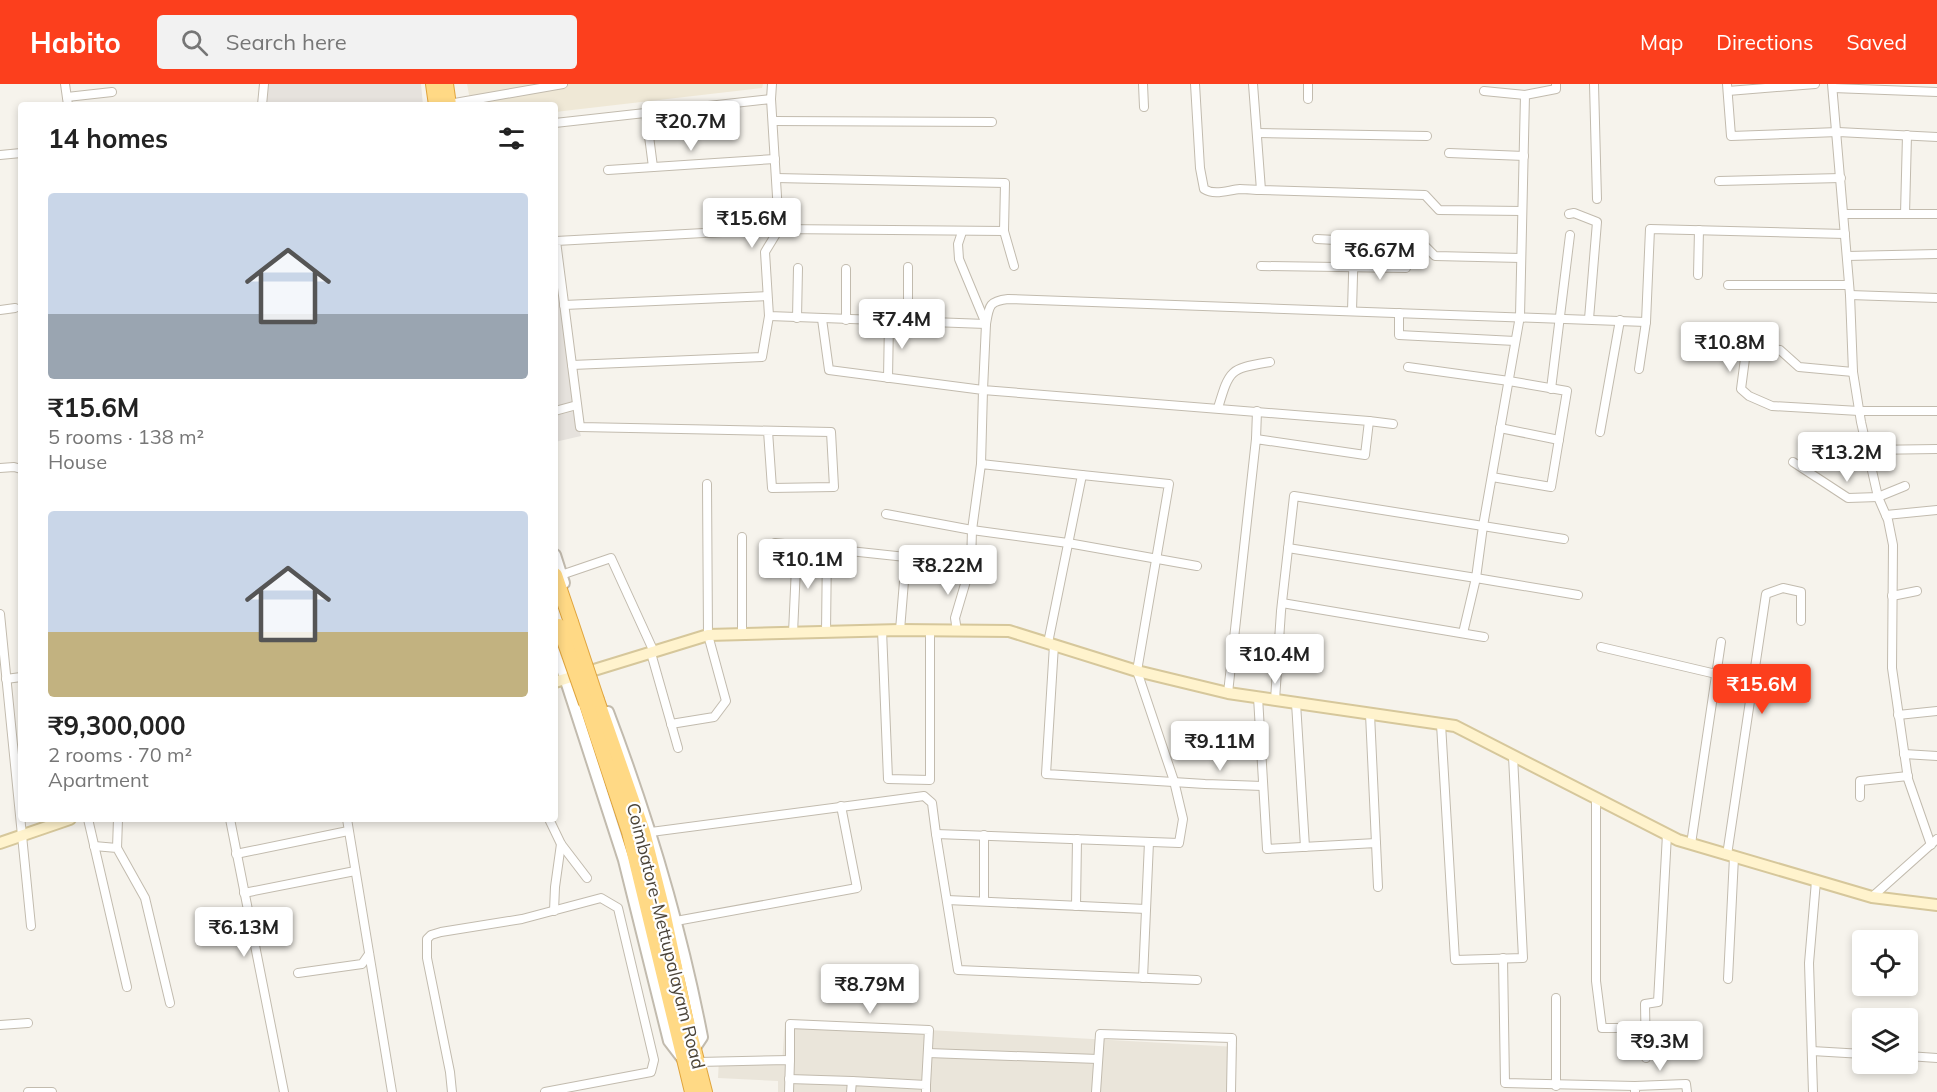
<!DOCTYPE html>
<html lang="en">
<head>
<meta charset="utf-8">
<style>
	:root { --surface:#fff; --page:#f2f2f2; --text:#222; --muted:#767676; --accent:#fc3f1d }
	body { margin:0; font-family:Mulish,sans-serif; background:var(--page); color:var(--text); height:100vh; display:flex; flex-direction:column; font-size:22px; white-space:nowrap }
	* { box-sizing:border-box; margin:0 }
	p { font-size:20px; color:var(--muted) }
	.icon { flex:none; width:33px; height:33px; fill:none; stroke:currentColor; stroke-width:2; stroke-linecap:round; stroke-linejoin:round }
	.map { position:relative; flex:1; overflow:hidden }
	.drawer { position:absolute; left:18px; top:18px; width:540px; height:720px; display:flex; flex-direction:column; background:var(--surface); border-radius:6px; box-shadow:0 3px 9px #0003 }
	.drawer>* { flex:none }
	.tools { position:absolute; left:1852px; top:846px; display:grid; gap:12px }
	.tools a { display:grid; place-items:center; width:66px; height:66px; border-radius:6px; background:var(--surface); box-shadow:0 3px 9px #0003; font-size:30px }
	.price { position:absolute; translate:-50% -51px; padding:0 14px; border-radius:6px; background:#fff; color:#222; font-size:20px; line-height:39px; filter:drop-shadow(0 2px 3px #0008) }
	.price::after { content:''; position:absolute; left:50%; top:36px; width:18px; height:14px; margin-left:-9px; background:inherit; clip-path:polygon(0 0,100% 0,50% 100%) }
	.price.active { background:var(--accent); color:#fff }
	ul { padding:0; list-style:none }
	li { display:grid; align-content:center; gap:12px; height:318px; padding:0 30px }
	li span { display:grid; place-items:center; height:186px; border-radius:6px; color:#555 }
	li>.icon { margin-inline-start:auto }
	span .icon { width:108px; height:108px; fill:#fffc; stroke-width:1 }
	li b { font-size:26px }
	h2 { display:flex; justify-content:space-between; align-items:center; height:72px; padding:0 30px; font-size:26px }
	header { display:flex; align-items:center; gap:36px; box-sizing:border-box; height:84px; padding:0 30px; background:var(--accent); color:#fff }
	header strong { font-size:28px }
	nav { display:flex; gap:33px; margin-inline-start:auto; font-size:21px }
	.search { width:420px; height:54px; background:var(--page); display:flex; align-items:center; gap:15px; box-sizing:border-box; padding:0 21px; border-radius:6px; color:var(--muted); font-size:22px }
	.map>svg:first-child { display:block }
</style>
</head>
<body>
<header>
<strong>Habito</strong>
<div class="search"><svg class="icon" aria-label="search" viewBox="0 0 24 24"><circle cx="10" cy="10" r="6"/><path d="M15 15l6 6"/></svg>Search here</div>
<nav><a>Map</a><a>Directions</a><a>Saved</a></nav>
</header>
<div class="map">
<svg width="1937" height="1008" viewBox="0 0 1937 1008">
	<rect width="100%" height="100%" fill="#f6f3ec"/>
	<!-- residential -->
	<polygon fill="#eae5da" points="785,938 1237,963 1234,1008 778,1008 778,997 718,994 719,975 782,979"/>
	<!-- industrial -->
	<g fill="#e6e2dd">
		<polygon points="260,0 421,0 423,21 262,21"/>
		<polygon points="555,174 574,318 555,323"/>
		<polygon points="575,327 581,352 555,358 555,332"/>
	</g>
	<!-- education -->
	<polygon fill="#efe8d6" points="467,0 763,0 762,4 555,28 555,21 471,21"/>
	<g fill="none" stroke-linecap="round" stroke-linejoin="round">
		<!-- minor casing -->
		<g stroke="#c2bbae" stroke-width="10">
			<g id="minor">
				<polyline points="65,0 68,21"/>
				<polyline points="1143,0 1144,23"/>
				<path d="M1195 0 1200 84 1204 105C1215 112 1228 106 1240 105 1247 105 1254 106 1261 106"/>
				<polyline points="1253,0 1261,106 1425,111 1439,126 1522,127"/>
				<polyline points="1308,0 1308,15"/>
				<polyline points="1594,0 1597,115"/>
				<polyline points="1727,0 1731,52 1838,48 1937,53"/>
				<polyline points="1832,0 1850,211 1853,288 1861,338 1878,413 1888,436 1893,461 1892,584 1908,695 1931,761"/>
				<polyline points="1833,4 1937,8"/>
				<polyline points="1484,7 1525,11"/>
				<polyline points="1728,7 1815,0"/>
				<polyline points="67,13 112,8"/>
				<polyline points="771,15 772,0"/>
				<polyline points="449,20 563,0"/>
				<polyline points="262,21 264,0"/>
				<polyline points="646,29 653,83"/>
				<polyline points="773,37 992,38"/>
				<path d="M555 39 771 15 779 145 765 168 769 232 986 240C989 222 989 217 1008 215L1646 238"/>
				<polyline points="1257,49 1427,52"/>
				<polyline points="1449,69 1524,72"/>
				<polyline points="0,71 21,69"/>
				<polyline points="608,86 775,75"/>
				<polyline points="1719,97 1841,94"/>
				<polyline points="1569,130 1574,129 1597,138 1589,235"/>
				<polyline points="1844,130 1937,130"/>
				<polyline points="1905,130 1907,51"/>
				<polyline points="1004,147 1014,182"/>
				<polyline points="962,148 958,160 959,175 986,240 983,306 1369,337 1365,371 1256,355 1228,609"/>
				<polyline points="1317,155 1354,157"/>
				<polyline points="1847,172 1937,170"/>
				<polyline points="1261,182 1406,184"/>
				<polyline points="846,185 846,236"/>
				<polyline points="1698,191 1699,146"/>
				<polyline points="1728,201 1849,201"/>
				<polyline points="1850,211 1937,214"/>
				<polyline points="564,221 767,212"/>
				<polyline points="0,226 15,224"/>
				<polyline points="1352,227 1354,157 1423,160 1435,172 1521,174"/>
				<polyline points="1399,229 1399,251 1515,257"/>
				<polyline points="797,234 798,184"/>
				<polyline points="822,235 829,286 983,306 981,380"/>
				<polyline points="908,238 908,183"/>
				<polyline points="572,281 762,273 769,232"/>
				<polyline points="1408,283 1509,297 1567,307 1551,403 1492,393"/>
				<polyline points="1639,285 1646,238 1650,145 1845,150"/>
				<polyline points="1853,288 1799,283 1780,266 1754,262 1746,267 1741,305 1749,312 1772,322 1859,327 1937,327"/>
				<polyline points="888,294 889,237"/>
				<polyline points="1551,305 1570,151"/>
				<path d="M1218 324C1230 284 1230 285 1270 278"/>
				<polyline points="555,327 577,321"/>
				<polyline points="1369,337 1393,340"/>
				<polyline points="1500,344 1559,356"/>
				<path d="M768 347 772 404 834 403 831 348C747 346 664 345 580 343L556 157 779 145 1004 147 1005 99 776 94"/>
				<polyline points="1600,348 1620,236"/>
				<polyline points="1256,355 1257,327"/>
				<polyline points="1867,366 1937,365"/>
				<polyline points="1793,378 1848,414 1878,413 1905,402"/>
				<polyline points="0,384 14,383 21,385"/>
				<polyline points="886,430 972,446 1068,459 1197,482"/>
				<polyline points="1886,431 1937,426"/>
				<polyline points="775,459 971,480 972,446 981,380 1082,391"/>
				<polyline points="1288,464 1476,494 1483,442 1564,455"/>
				<polyline points="561,491 611,474 654,568"/>
				<polyline points="1892,512 1917,507"/>
				<polyline points="1282,519 1484,553"/>
				<polyline points="0,530 31,842"/>
				<polyline points="882,546 888,695 930,696 930,546"/>
				<polyline points="900,546 906,473"/>
				<polyline points="957,547 955,534 971,480"/>
				<polyline points="826,548 827,464"/>
				<polyline points="793,549 797,461"/>
				<polyline points="1463,549 1476,494 1578,511"/>
				<polyline points="742,550 742,453"/>
				<polyline points="1048,559 1082,391 1169,400 1137,587 1174,697 1183,735 1179,759 936,750 958,886 1197,896"/>
				<polyline points="1054,561 1046,690 1205,700 1263,702"/>
				<polyline points="1601,563 1716,590"/>
				<polyline points="651,569 678,664"/>
				<polyline points="6,595 21,593"/>
				<polyline points="1258,613 1267,765 1376,759 1378,803"/>
				<polyline points="1275,616 1281,527 1294,412 1483,442 1520,232 1525,11 1556,5 1556,0"/>
				<polyline points="1296,619 1305,763"/>
				<polyline points="1370,630 1376,759"/>
				<polyline points="1898,631 1937,627"/>
				<polyline points="671,640 714,633 726,617 708,551 707,400"/>
				<polyline points="1441,640 1455,876 1523,874 1513,672"/>
				<polyline points="1904,670 1937,672"/>
				<polyline points="1860,713 1860,697 1908,692"/>
				<polyline points="1596,714 1596,897 1602,944 1646,944"/>
				<polyline points="88,735 127,903"/>
				<polyline points="230,735 284,1008"/>
				<polyline points="347,735 392,1008"/>
				<polyline points="549,735 561,760 587,794"/>
				<polyline points="651,748 924,712 932,719 936,750"/>
				<polyline points="984,751 984,817"/>
				<polyline points="1691,760 1721,558"/>
				<polyline points="94,762 117,764 145,814 170,919"/>
				<polyline points="117,764 118,735"/>
				<polyline points="236,770 348,747"/>
				<polyline points="1727,771 1766,510 1783,504 1801,508 1801,537"/>
				<polyline points="244,809 355,787"/>
				<polyline points="1872,813 1937,755"/>
				<polyline points="947,816 1146,825"/>
				<polyline points="1076,822 1077,755"/>
				<polyline points="554,827 555,803 561,760"/>
				<polyline points="676,837 857,804 841,722"/>
				<polyline points="1503,874 1505,999 1635,1002"/>
				<polyline points="298,889 362,880 369,870"/>
				<polyline points="1143,894 1149,758"/>
				<polyline points="1728,895 1734,773"/>
				<polyline points="1556,914 1556,1002"/>
				<polyline points="0,941 28,939"/>
				<polyline points="1812,967 1863,970"/>
				<polyline points="928,969 1098,975"/>
				<polyline points="1908,972 1937,974"/>
				<polyline points="1646,974 1645,920 1658,918 1667,750"/>
				<polyline points="790,976 790,940 929,946 926,1001"/>
				<polyline points="698,978 790,976 789,1008"/>
				<polyline points="789,995 852,997"/>
				<polyline points="28,1008 52,1008"/>
				<polyline points="452,1008 450,988 427,874 427,855 431,851 441,848 522,835 601,814 618,824 654,976 651,988 545,1008"/>
				<polyline points="851,1008 852,997 926,1001 926,1008"/>
				<polyline points="1096,1008 1100,950 1232,954 1231,1008"/>
				<polyline points="1635,1008 1635,1002 1686,1000 1687,1008"/>
				<polyline points="1813,1008 1809,879 1816,797"/>
			</g>
		</g>
		<!-- tertiary casing -->
		<g stroke="#c2bbae" stroke-width="14">
			<g id="tertiary">
				<polyline points="555,471 564,499"/>
				<polyline points="555,563 624,776 669,957 682,974"/>
				<path d="M608 628C649 736 680 839 702 953L694 965"/>
			</g>
		</g>
		<!-- secondary casing -->
		<g stroke="#d6c79b" stroke-width="14">
			<g id="secondary">
				<polyline points="555,598 708,551 900,546 1009,547 1137,587 1228,609 1455,642 1678,756 1872,813 1937,821"/>
				<polyline points="0,759 70,735"/>
			</g>
		</g>
		<!-- trunk casing -->
		<g stroke="#e0a43c" stroke-width="16">
			<g id="trunk">
				<polyline points="433,0 436,21"/>
				<polyline points="446,0 449,21"/>
				<polyline points="555,491 571,538"/>
				<polyline points="597,616 643,748 662,823 685,930 705,1008"/>
				<polyline points="586,619 629,748 692,1008"/>
			</g>
		</g>
		<!-- minor -->
		<use href="#minor" stroke="#fff" stroke-width="8"/>
		<!-- tertiary -->
		<use href="#tertiary" stroke="#fff" stroke-width="10"/>
		<!-- secondary -->
		<use href="#secondary" stroke="#fff3cd" stroke-width="10"/>
		<!-- trunk -->
		<use href="#trunk" stroke="#ffd985" stroke-width="14"/>
		<!-- trunk-bridge casing -->
		<g stroke="#e0a43c" stroke-width="16" stroke-linecap="butt">
			<g id="trunk-bridge">
				<polyline points="571,538 597,616"/>
				<polyline points="559,542 586,619"/>
			</g>
		</g>
		<!-- trunk-bridge -->
		<use href="#trunk-bridge" stroke="#ffd985" stroke-width="14"/>
	</g>
	<g text-anchor="middle" dominant-baseline="central" stroke-width="4.5" stroke-linejoin="round" paint-order="stroke">
		<!-- street labels -->
		<g font-size="18" fill="#4b4439" stroke="#fff">
			<text transform="translate(666 852) rotate(76)">Coimbatore-Mettupalayam Road</text>
		</g>
	</g>
</svg>
<div class="tools">
<a><svg class="icon" aria-label="locate" viewBox="0 0 24 24"><circle cx="12" cy="12" r="6"/><path d="M12 2v4M12 18v4M2 12h4M18 12h4"/></svg></a>
<a><svg class="icon" aria-label="layers" viewBox="0 0 24 24"><path d="M12 4l9 5-9 5-9-5zM3 14l9 5 9-5"/></svg></a>
</div>
<b class="price" style="left:691px;top:68px">₹20.7M</b>
<b class="price" style="left:752px;top:165px">₹15.6M</b>
<b class="price" style="left:1380px;top:197px">₹6.67M</b>
<b class="price" style="left:902px;top:266px">₹7.4M</b>
<b class="price" style="left:1730px;top:289px">₹10.8M</b>
<b class="price" style="left:1847px;top:399px">₹13.2M</b>
<b class="price" style="left:808px;top:506px">₹10.1M</b>
<b class="price" style="left:948px;top:512px">₹8.22M</b>
<b class="price" style="left:1275px;top:601px">₹10.4M</b>
<b class="price active" style="left:1762px;top:631px">₹15.6M</b>
<b class="price" style="left:1220px;top:688px">₹9.11M</b>
<b class="price" style="left:244px;top:874px">₹6.13M</b>
<b class="price" style="left:870px;top:931px">₹8.79M</b>
<b class="price" style="left:1660px;top:988px">₹9.3M</b>
<section class="drawer">
<h2>14 homes<svg class="icon" aria-label="filters" viewBox="0 0 24 24"><path d="M4 7h16M4 17h16"/><circle cx="9" cy="7" r="2"/><circle cx="15" cy="17" r="2"/></svg></h2>
<ul>
<li><span style="background:linear-gradient(#c9d6e8 65%,#9aa5b1 0)"><svg class="icon" aria-label="home" viewBox="0 0 24 24"><path d="M3 11l9-7 9 7M6 9v11h12V9"/></svg></span><div><b>₹15.6M</b><p>5 rooms · 138 m²</p><p>House</p></div></li>
<li><span style="background:linear-gradient(#c9d6e8 65%,#c2b280 0)"><svg class="icon" aria-label="home" viewBox="0 0 24 24"><path d="M3 11l9-7 9 7M6 9v11h12V9"/></svg></span><div><b>₹9,300,000</b><p>2 rooms · 70 m²</p><p>Apartment</p></div></li>
</ul>
</section>
</div>
</body>
</html>
